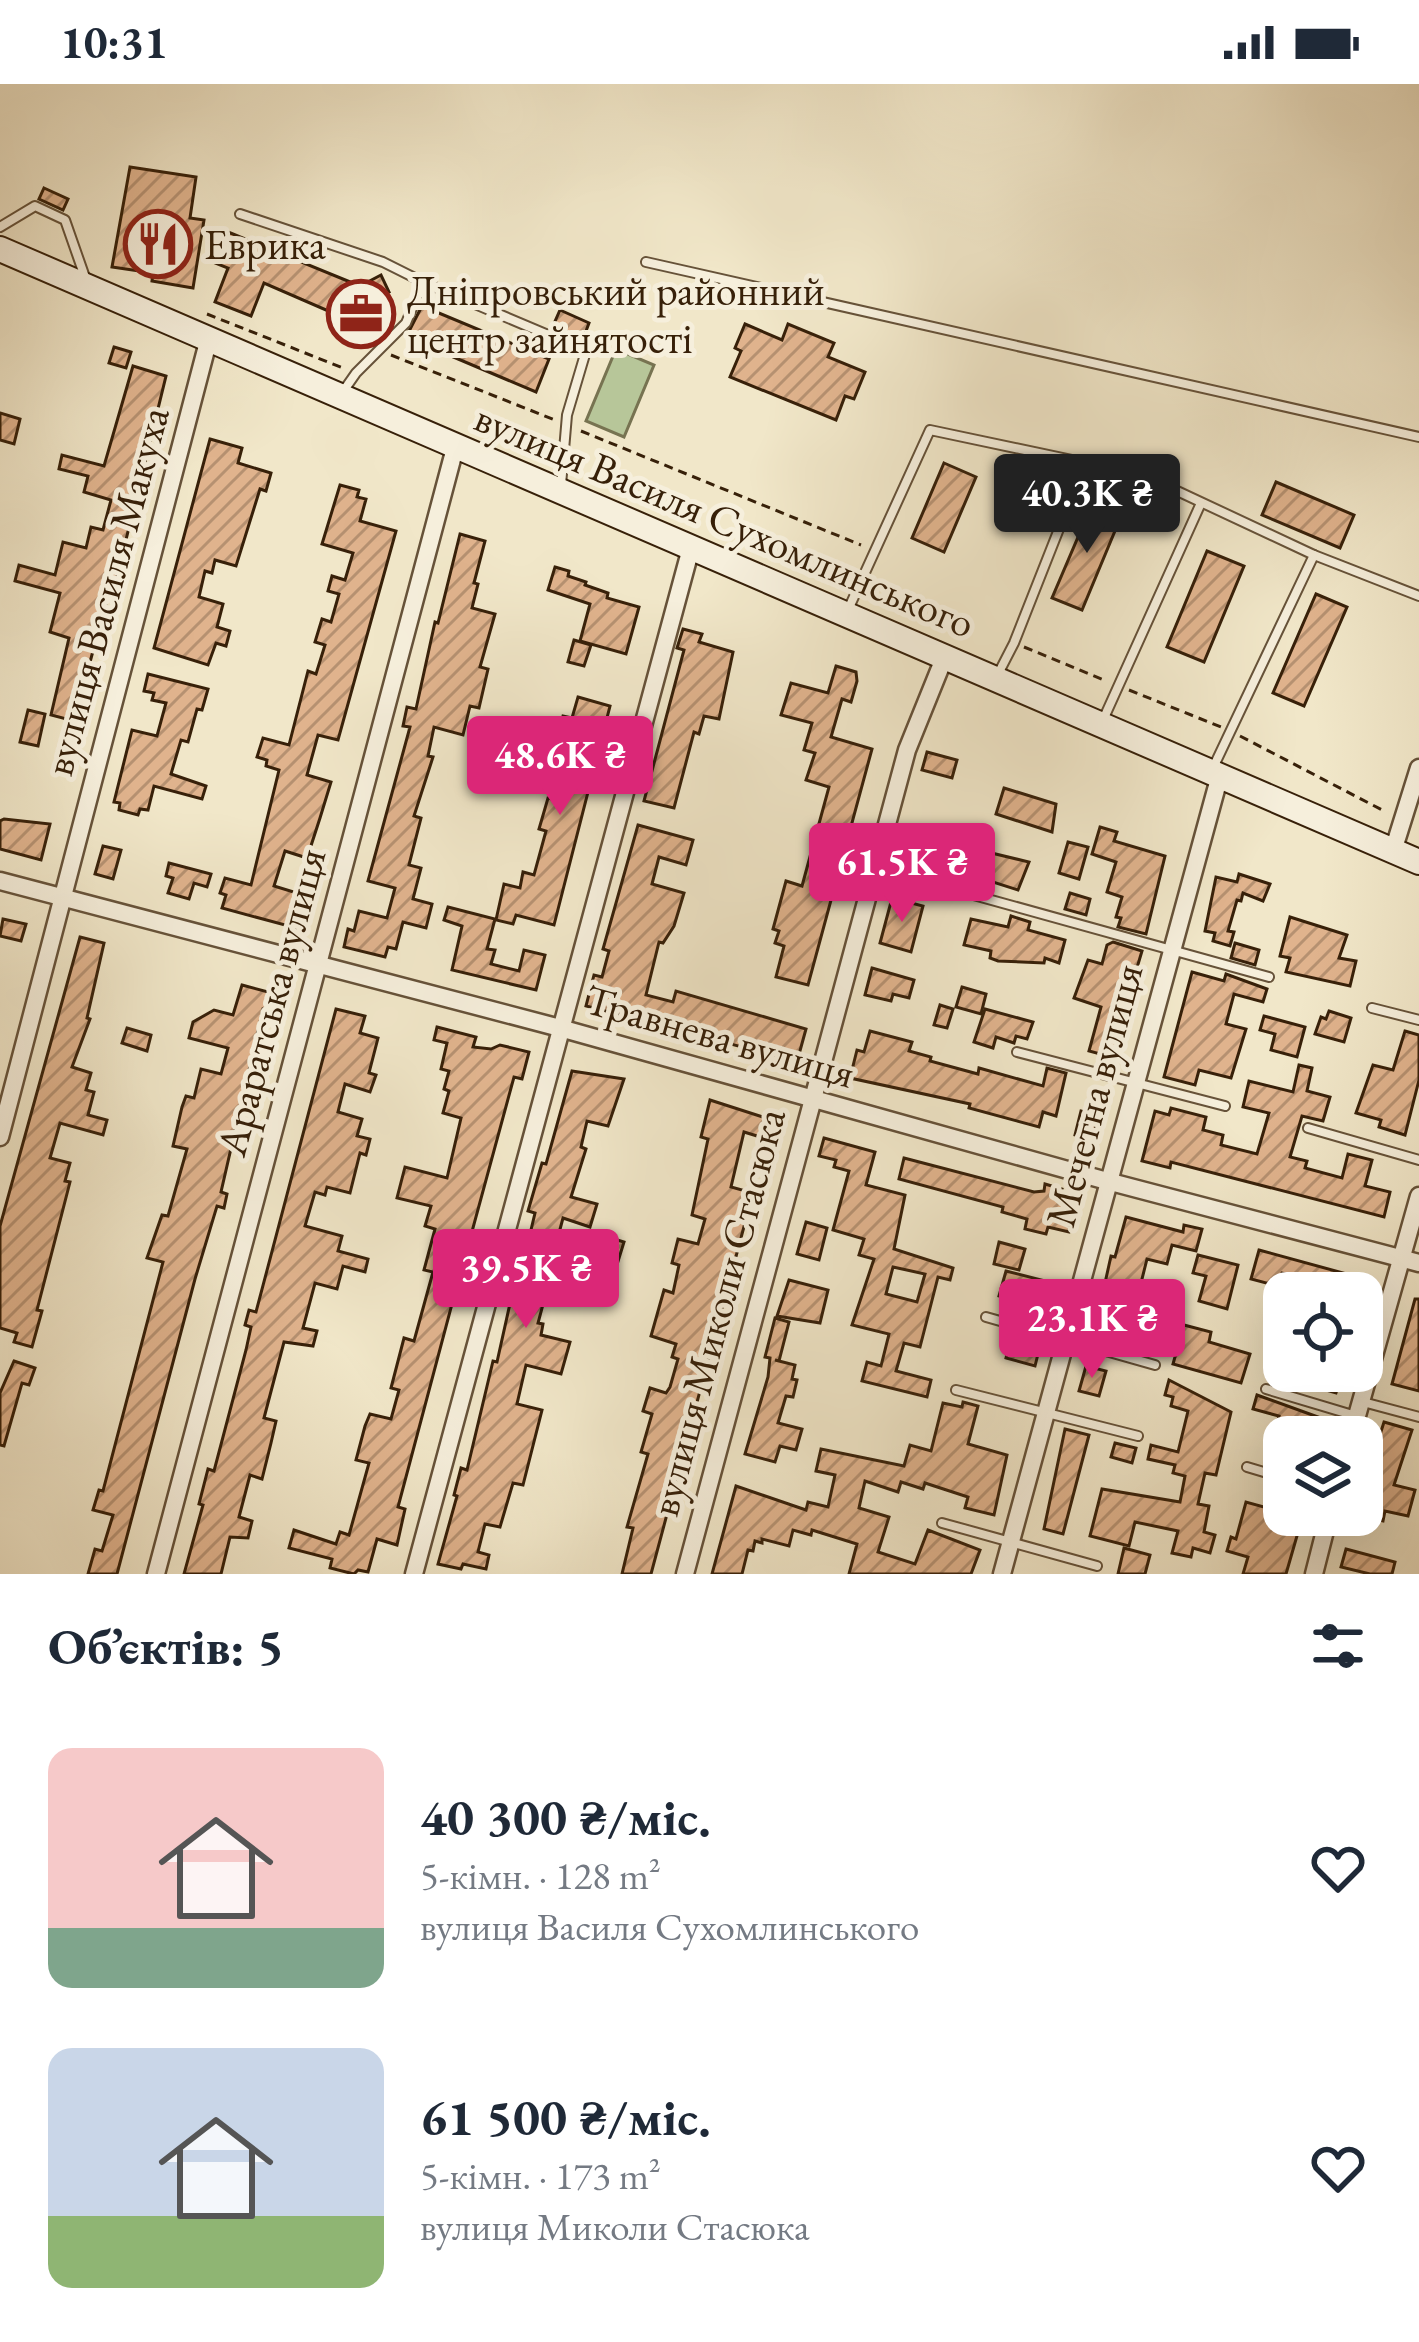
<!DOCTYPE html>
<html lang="uk">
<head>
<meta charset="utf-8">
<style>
	:root { --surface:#fff; --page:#f2f2f3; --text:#1f2937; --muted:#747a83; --accent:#db2777 }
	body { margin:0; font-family:"EB Garamond",serif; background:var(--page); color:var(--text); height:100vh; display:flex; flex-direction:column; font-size:45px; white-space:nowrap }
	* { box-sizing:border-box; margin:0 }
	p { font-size:39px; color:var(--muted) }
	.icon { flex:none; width:66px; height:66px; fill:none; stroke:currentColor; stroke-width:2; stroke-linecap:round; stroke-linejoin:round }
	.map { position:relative; height:1490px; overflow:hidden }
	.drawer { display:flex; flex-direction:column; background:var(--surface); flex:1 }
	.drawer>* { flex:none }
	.tools { position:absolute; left:1263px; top:1188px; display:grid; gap:24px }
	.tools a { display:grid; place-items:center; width:120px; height:120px; border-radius:24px; background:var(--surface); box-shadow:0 12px 48px #0002; font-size:60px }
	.price { position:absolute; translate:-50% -102px; padding:0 27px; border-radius:12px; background:var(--accent); color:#fff; font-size:39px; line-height:78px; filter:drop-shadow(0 3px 6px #0008) }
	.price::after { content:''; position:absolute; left:50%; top:72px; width:36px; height:27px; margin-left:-18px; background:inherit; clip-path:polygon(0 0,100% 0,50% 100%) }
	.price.active { background:#222; color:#fff }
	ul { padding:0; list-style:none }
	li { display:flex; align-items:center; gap:36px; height:300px; padding:0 48px }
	li span { display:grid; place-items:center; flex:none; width:336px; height:240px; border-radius:24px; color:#555 }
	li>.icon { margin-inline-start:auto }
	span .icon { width:144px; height:144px; fill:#fffc; stroke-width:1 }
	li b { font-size:51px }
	h2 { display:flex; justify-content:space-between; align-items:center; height:144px; padding:0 48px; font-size:51px }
	.status { display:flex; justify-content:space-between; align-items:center; height:84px; padding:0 60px; background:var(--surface); direction:ltr }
	.status svg { height:33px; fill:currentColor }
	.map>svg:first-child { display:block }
</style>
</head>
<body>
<div class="status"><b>10:31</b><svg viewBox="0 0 49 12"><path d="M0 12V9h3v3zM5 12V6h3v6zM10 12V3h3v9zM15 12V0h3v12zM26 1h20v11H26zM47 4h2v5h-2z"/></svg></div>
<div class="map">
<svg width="1419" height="1490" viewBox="0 0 1419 1490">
	<defs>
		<pattern id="building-hatch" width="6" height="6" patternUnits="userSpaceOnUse" patternTransform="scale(3)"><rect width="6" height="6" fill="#e0b38d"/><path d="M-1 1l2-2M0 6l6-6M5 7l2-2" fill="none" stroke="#b69171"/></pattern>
	</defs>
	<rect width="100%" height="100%" fill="#f1e7c9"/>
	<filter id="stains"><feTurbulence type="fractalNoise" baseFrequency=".00167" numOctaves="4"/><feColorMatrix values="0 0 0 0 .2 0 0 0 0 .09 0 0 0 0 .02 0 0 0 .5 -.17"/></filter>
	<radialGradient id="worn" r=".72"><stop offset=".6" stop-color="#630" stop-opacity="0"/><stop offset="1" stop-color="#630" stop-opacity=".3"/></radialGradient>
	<!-- grass -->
	<polygon fill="#b7c699" stroke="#777351" stroke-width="3" points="616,265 654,281 624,353 586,337"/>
	<!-- building -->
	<g fill="url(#building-hatch)" stroke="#372009" stroke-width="3" fill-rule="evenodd">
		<polygon points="130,83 196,93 190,134 204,136 193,204 152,197 153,189 112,183"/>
		<polygon points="44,104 68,115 63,126 39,115"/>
		<polygon points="228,148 360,202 381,191 389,208 380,212 383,218 370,224 373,230 356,239 264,199 251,232 215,218 228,184 215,179"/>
		<polygon points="422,222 549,275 536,308 406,253"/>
		<polygon points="560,226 589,239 583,255 553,242"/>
		<polygon points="745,240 782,256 788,240 834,259 828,273 865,288 854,315 845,312 836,336 730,293 741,267 735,264"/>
		<polygon points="114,263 131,268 126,284 109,279"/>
		<polygon points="133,282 166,292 112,513 108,512 99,545 74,637 51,631 69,554 50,548 60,509 15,497 19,481 55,491 63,458 86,464 91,443 103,446 111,416 84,408 88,392 59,385 62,371 104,382"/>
		<polygon points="0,329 20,335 14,360 0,356"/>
		<polygon points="210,355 242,364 238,379 271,389 266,407 260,405 236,482 215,476 212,489 205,487 199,513 223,520 217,543 230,547 226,562 216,559 208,581 154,564"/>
		<polygon points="944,379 976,393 944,468 912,454"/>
		<polygon points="1276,398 1354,431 1340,464 1262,431"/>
		<polygon points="340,401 359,406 357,413 366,415 360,437 396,447 338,656 318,651 307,691 331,698 320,734 307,774 285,767 274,802 297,809 292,828 299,831 296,844 222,824 226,811 220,809 225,794 251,801 279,686 266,682 267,676 257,673 263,654 289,661 308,587 316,590 325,561 315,558 322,535 331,538 339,510 328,507 332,492 345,496 353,469 322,460"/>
		<polygon points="1093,418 1122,430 1082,526 1052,514"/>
		<polygon points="460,450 485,457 474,499 478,500 472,524 495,530 480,583 488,585 479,624 470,622 463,651 434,643 428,672 433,673 414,732 421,734 409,781 421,784 413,815 432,820 426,844 403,838 396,865 388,863 385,873 344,863 348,845 354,847 359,827 387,834 395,804 368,797 410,643 403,642 407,623 416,625 435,538 438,539"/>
		<polygon points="1207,467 1244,482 1204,578 1167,563"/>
		<polygon points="555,483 569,487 568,492 586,498 585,501 608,509 607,514 639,523 626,570 580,557 590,520 548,506"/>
		<polygon points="1316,510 1347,523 1304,622 1273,609"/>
		<polygon points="683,545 702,550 699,558 733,568 719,635 704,632 699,650 694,648 674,724 644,717 684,566 677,564"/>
		<polygon points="574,556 591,561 584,582 568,578"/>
		<polygon points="836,582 856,588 857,597 851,618 842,615 831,653 872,665 808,901 776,893 784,862 775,859 779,847 773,845 786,797 802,802 829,703 806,696 815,669 804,666 812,639 781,631 791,599 828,609"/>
		<polygon points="148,590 208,605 202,626 197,625 188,658 181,656 171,690 206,702 202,715 154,702 148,726 140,725 138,731 119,726 120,719 114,718 132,646 157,652 166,619 152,616 154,609 144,607"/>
		<polygon points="578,613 610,622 554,841 516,831 513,840 496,836 504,800 520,804 523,788 534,791 546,747 539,745 548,714 559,717 567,685 550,681 563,632 572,634"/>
		<polygon points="28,626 45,630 38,662 20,658"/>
		<polygon points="927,668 957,676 952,694 922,686"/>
		<polygon points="1004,704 1056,720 1052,748 996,730"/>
		<polygon points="4,735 50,740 41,776 0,765 0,737"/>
		<polygon points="638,741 693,756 686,781 659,773 652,800 684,809 674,842 663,859 659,858 646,911 673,918 676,907 806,945 795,985 782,982 784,974 586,922 594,891 602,893 609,867 603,865"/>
		<polygon points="910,742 950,752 940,791 901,780"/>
		<polygon points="1100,743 1117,748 1114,757 1165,772 1146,850 1118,843 1121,834 1116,833 1122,813 1107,808 1116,778 1092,770"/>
		<polygon points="1068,758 1088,763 1079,795 1059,789"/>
		<polygon points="103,762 121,766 113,795 95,790"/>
		<polygon points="979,766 1029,778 1018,806 971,791"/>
		<polygon points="169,779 211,790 207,803 194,799 189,815 168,809 173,794 166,792"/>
		<polygon points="1239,790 1270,800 1263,817 1243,809 1241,817 1237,816 1228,847 1234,848 1230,862 1213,857 1215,849 1205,847 1216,793 1237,798"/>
		<polygon points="1070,809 1090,815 1086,831 1065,825"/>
		<polygon points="892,814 923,822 911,868 880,859"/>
		<polygon points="448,823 495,835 487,865 495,866 491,880 519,887 524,866 545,871 536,906 452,886 462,842 444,836"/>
		<polygon points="1011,832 1030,838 1028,846 1065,856 1059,879 1045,874 1044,879 998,877 990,874 991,867 964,861 971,835 1008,843"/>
		<polygon points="1290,833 1347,851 1339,874 1356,877 1350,902 1286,888 1290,874 1280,872"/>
		<polygon points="3,835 26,840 21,857 0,852"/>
		<polygon points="80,853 104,859 87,934 90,935 72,983 91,989 86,1006 94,1008 88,1031 107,1036 103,1051 60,1039 50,1074 70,1079 65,1097 70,1098 37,1226 42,1227 32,1263 14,1258 17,1249 0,1244 0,1142"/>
		<polygon points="1113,858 1142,867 1117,951 1121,952 1115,974 1089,967 1101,923 1074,914 1088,876 1102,880 1107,861"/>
		<polygon points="1235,859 1259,866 1255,881 1231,874"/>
		<polygon points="872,884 914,896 909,914 893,910 891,917 865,911"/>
		<polygon points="1192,888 1224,897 1226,890 1267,905 1263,918 1234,910 1226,940 1246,945 1231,994 1199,986 1195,1001 1164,993"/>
		<polygon points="242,901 272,909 267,926 263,925 221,1108 227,1110 224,1124 217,1122 195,1195 117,1490 88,1490 95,1465 102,1467 113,1431 93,1426 99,1406 103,1407 163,1178 147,1174 162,1131 168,1132 187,1065 173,1062 182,1023 186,1012 194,1014 201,985 221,990 228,964 189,954 193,938 214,926 233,931"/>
		<polygon points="962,903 986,910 981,930 956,923"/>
		<polygon points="940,921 953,925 947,944 934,941"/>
		<polygon points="336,925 365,932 360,949 378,954 369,989 376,991 370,1008 345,1000 338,1028 362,1035 357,1052 370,1055 366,1071 360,1069 350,1109 327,1103 325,1111 315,1108 305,1142 342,1152 338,1167 368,1175 365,1188 343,1182 337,1205 315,1199 303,1244 317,1247 313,1262 284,1258 264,1334 276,1337 271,1359 262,1395 250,1391 239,1433 252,1437 248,1454 230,1453 221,1490 184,1490 203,1421 199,1420 208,1385 214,1387 246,1266 251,1243 245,1241 249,1226 256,1228"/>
		<polygon points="985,925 1033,938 1027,955 1016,952 1014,959 996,953 993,964 974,958"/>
		<polygon points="1329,927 1351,934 1344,958 1315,950 1321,933 1326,935"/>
		<polygon points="1264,932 1305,943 1297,973 1271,966 1275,950 1260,946"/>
		<polygon points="437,943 476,953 473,963 491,965 500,961 529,968 522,995 514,993 470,1155 459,1152 446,1201 456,1205 398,1423 405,1425 397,1461 377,1455 368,1488 358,1486 354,1490 330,1484 332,1475 289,1464 294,1446 336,1460 340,1448 349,1451 369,1379 356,1376 365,1342 370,1330 391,1335 399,1306 391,1304 404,1254 414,1257 433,1188 424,1186 435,1145 425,1142 431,1122 397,1114 405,1083 447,1094 461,1034 443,1029 449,1007 444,1005 449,987 441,985 447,959 434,956"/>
		<polygon points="127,944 151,951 147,967 122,959"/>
		<polygon points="870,947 912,958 909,967 931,973 930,977 978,990 979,984 1043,1002 1047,984 1066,989 1056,1032 1043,1028 1039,1043 969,1024 970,1020 850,994 857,966 864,968"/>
		<polygon points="1405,947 1419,951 1419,996 1405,1051 1379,1043 1381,1036 1356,1029 1373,981 1393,986"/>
		<polygon points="1299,981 1312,984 1307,1007 1330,1013 1323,1037 1302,1032 1290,1073 1307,1077 1305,1084 1342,1094 1348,1070 1372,1076 1365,1102 1390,1108 1384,1133 1171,1078 1170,1084 1142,1077 1155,1027 1169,1031 1171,1024 1206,1033 1203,1046 1223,1051 1221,1061 1257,1070 1269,1029 1243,1023 1249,997 1293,1008"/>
		<polygon points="572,987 624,995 608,1042 587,1037 581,1063 586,1065 571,1113 597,1120 590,1143 563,1134 546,1198 549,1198 538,1239 543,1240 541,1251 570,1258 561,1290 526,1281 517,1320 542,1326 523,1401 513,1399 500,1443 485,1440 478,1468 489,1471 486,1485 463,1480 461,1485 438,1480 457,1412 454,1411 461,1384 467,1386 493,1277 497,1278 521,1170 525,1171 535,1129 528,1127 542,1079 546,1080"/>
		<polygon points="710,1016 772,1036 767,1055 744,1048 731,1103 753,1109 651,1490 622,1490 633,1444 627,1443 648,1370 641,1368 652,1330 643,1327 650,1304 666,1309 670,1303 678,1275 672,1273 676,1260 651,1252 664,1206 673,1209 679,1181 672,1179 678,1155 698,1160 705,1135 692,1131 708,1055 701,1053"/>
		<polygon points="1081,1027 1099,1031 1092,1056 1075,1051"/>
		<path d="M824 1054 875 1068 866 1101 905 1111 894 1165 953 1184 950 1196 938 1193 920 1263 904 1259 896 1287 931 1296 927 1313 862 1297 867 1278 881 1282 889 1250 852 1241 874 1175 859 1171 864 1155 833 1146 849 1087 834 1083 836 1076 819 1072ZM893 1183 925 1190 917 1218 886 1210Z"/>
		<polygon points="904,1074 1034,1108 1044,1107 1045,1100 1062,1105 1059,1118 1075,1123 1069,1148 1048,1143 1046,1150 1025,1145 1027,1135 1002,1128 1003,1123 899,1095"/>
		<polygon points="1126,1133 1183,1148 1184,1141 1202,1145 1196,1167 1172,1161 1167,1180 1147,1175 1139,1207 1152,1210 1149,1222 1154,1223 1149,1245 1128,1239 1125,1252 1095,1244 1111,1172 1115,1173"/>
		<polygon points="806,1138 827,1144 819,1176 797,1170"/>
		<polygon points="591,1148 624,1158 616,1184 583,1174"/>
		<polygon points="999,1158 1025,1165 1019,1186 994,1180"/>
		<polygon points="1259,1166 1365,1195 1361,1209 1326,1209 1328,1201 1282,1189 1278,1202 1251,1195"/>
		<polygon points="1198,1171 1238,1181 1227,1225 1199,1217 1206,1192 1193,1189"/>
		<polygon points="1006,1187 1061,1201 1054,1227 999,1212"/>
		<polygon points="789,1196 828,1206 820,1239 777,1232"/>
		<polygon points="1415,1215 1419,1215 1419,1307 1392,1300"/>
		<polygon points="775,1234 789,1238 779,1277 775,1276 795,1281 792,1295 797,1296 793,1313 786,1312 778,1339 802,1345 796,1366 780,1362 775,1378 745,1370 768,1293 770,1274 765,1273"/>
		<polygon points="1184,1241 1211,1248 1209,1258 1250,1270 1241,1299 1173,1280"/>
		<polygon points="1011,1255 1040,1262 1035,1282 1006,1274"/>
		<polygon points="14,1277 35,1284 29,1301 22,1299 4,1362 0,1361 0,1309"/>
		<polygon points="1086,1282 1106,1287 1099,1312 1079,1307"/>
		<polygon points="1275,1285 1298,1292 1294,1305 1271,1298"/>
		<polygon points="1309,1287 1343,1287 1336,1309 1305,1300"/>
		<polygon points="1169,1296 1231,1328 1216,1391 1205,1389 1198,1420 1209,1422 1204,1448 1215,1451 1210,1469 1193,1464 1191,1473 1172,1469 1178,1447 1135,1438 1129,1462 1090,1452 1102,1405 1180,1418 1185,1392 1173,1389 1175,1381 1148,1375 1151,1361 1178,1368 1188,1327 1171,1322 1173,1313 1165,1311"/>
		<polygon points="1257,1311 1329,1337 1324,1353 1273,1353 1279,1332 1253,1325"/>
		<polygon points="963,1318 978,1322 968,1360 1007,1371 994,1431 965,1424 968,1413 925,1399 923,1405 901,1398 898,1408 865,1397 859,1424 889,1433 878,1468 915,1480 928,1446 980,1466 971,1490 849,1490 857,1460 812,1446 811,1451 793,1446 789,1462 762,1455 762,1459 755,1457 753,1467 748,1466 742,1490 712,1490 736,1402 806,1426 808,1418 828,1423 835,1391 816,1387 821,1365 904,1382 910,1361 931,1367 943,1319 962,1323"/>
		<polygon points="1384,1338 1412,1346 1394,1401 1415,1406 1408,1432 1385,1427 1383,1437 1362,1432 1362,1397 1365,1398"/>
		<polygon points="1065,1345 1089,1351 1063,1450 1044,1445"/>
		<polygon points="1115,1359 1136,1364 1132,1379 1111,1373"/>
		<polygon points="1277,1401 1284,1402 1284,1431 1303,1431 1286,1490 1243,1490 1248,1473 1227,1467 1231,1453 1236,1455 1246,1418 1271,1425"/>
		<polygon points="1124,1464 1150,1471 1145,1490 1118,1490"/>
		<polygon points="1346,1465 1395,1478 1392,1490 1370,1490 1341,1483"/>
	</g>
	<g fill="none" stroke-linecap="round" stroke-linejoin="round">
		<!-- service casing -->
		<g stroke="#665239" stroke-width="12">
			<g id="service">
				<polyline points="240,130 383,178 423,198"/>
				<polyline points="0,143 35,122 65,136 86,196"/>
				<polyline points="646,178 1419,353"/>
				<polyline points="342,309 356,289 406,239 423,198 586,267 567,331 561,401"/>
				<polyline points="847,528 930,346 1143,391 1314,471 1419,512"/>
				<polyline points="997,592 1014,559 1085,379"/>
				<polyline points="1103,636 1201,419"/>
				<polyline points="1212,686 1314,471"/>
				<polyline points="876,784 1269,893"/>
				<polyline points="1372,924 1419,936"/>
				<polyline points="1017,968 1225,1022"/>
				<polyline points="1308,1044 1419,1076"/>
				<polyline points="986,1233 1155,1281"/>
				<polyline points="1266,1305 1356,1332"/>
				<polyline points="956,1306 1138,1352"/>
				<polyline points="1363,1318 1419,1333"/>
				<polyline points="1247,1383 1284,1394"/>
				<polyline points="942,1439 1097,1482"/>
			</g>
		</g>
		<!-- minor casing -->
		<g stroke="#665239" stroke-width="21">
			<g id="minor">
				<polyline points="1393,767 1419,684"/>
				<polyline points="0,797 560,944 1107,1097 1419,1179"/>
				<polyline points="0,1053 208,258"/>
				<polyline points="1351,1353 1419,1112"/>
				<polyline points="156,1490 455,364"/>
				<polyline points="414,1490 691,464"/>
				<polyline points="685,1490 907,666 945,572"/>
				<polyline points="1002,1490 1220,691"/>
				<polyline points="1314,1490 1329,1431"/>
			</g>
		</g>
		<!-- secondary casing -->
		<g stroke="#372009" stroke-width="28">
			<polyline id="secondary" points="0,165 1419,778"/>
		</g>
		<!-- path -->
		<g stroke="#372009" stroke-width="3" stroke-dasharray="9 6" stroke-linecap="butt">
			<polyline points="207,230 343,284"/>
			<polyline points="391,271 555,336"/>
			<polyline points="581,347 861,461"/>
			<polyline points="1024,563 1104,596"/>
			<polyline points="1129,606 1221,643"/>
			<polyline points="1240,652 1386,728"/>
		</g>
		<!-- service -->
		<use href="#service" stroke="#f6efdc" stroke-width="8"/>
		<!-- minor -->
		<use href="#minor" stroke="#f6efdc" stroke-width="16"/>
		<!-- secondary -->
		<use href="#secondary" stroke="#f6efdc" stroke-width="24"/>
	</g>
	<!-- icons -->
	<defs>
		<g id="restaurant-ring" transform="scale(3.45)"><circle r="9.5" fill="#f6efdc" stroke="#8f2418" stroke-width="1.5"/><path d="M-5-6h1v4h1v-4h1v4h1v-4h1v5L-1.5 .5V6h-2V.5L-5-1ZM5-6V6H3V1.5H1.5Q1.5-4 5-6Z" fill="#8f2418"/></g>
		<g id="office-ring" transform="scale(3.45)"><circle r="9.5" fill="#f6efdc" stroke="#8f2418" stroke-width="1.5"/><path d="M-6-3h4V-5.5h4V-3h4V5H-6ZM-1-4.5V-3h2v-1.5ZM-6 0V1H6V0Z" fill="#8f2418"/></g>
	</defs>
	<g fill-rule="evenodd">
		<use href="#restaurant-ring" x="158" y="160"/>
		<use href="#office-ring" x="361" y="230"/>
	</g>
	<g text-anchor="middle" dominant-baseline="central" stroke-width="10" stroke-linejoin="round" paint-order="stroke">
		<!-- poi labels -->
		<g font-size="42" fill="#372009" stroke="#f6efdc" text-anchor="start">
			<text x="204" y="160">Еврика</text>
			<text x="407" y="206">Дніпровський районний<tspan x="407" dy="48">центр зайнятості</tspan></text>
		</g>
		<!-- street labels -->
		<g font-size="42" fill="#372009" stroke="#f6efdc">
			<text transform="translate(725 436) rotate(23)">вулиця Василя Сухомлинського</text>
			<text transform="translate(106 507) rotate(-75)">вулиця Василя Макуха</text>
			<text transform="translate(271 918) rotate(-75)">Араратська вулиця</text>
			<text transform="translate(720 952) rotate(16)">Травнева вулиця</text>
			<text transform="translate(1094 1011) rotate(-75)">Мечетна вулиця</text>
			<text transform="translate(717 1228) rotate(-75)">вулиця Миколи Стасюка</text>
		</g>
	</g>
	<rect width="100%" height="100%" filter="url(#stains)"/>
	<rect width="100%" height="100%" fill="url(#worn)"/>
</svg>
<div class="tools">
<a><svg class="icon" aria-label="locate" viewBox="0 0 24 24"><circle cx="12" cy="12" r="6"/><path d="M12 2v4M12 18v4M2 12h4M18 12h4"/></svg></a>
<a><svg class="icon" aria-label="layers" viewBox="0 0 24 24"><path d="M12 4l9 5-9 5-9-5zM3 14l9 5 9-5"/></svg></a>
</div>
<b class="price active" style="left:1087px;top:472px">40.3K ₴</b>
<b class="price" style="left:560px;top:734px">48.6K ₴</b>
<b class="price" style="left:902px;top:841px">61.5K ₴</b>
<b class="price" style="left:526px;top:1247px">39.5K ₴</b>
<b class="price" style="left:1092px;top:1297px">23.1K ₴</b>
</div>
<section class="drawer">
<h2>Об’єктів: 5<svg class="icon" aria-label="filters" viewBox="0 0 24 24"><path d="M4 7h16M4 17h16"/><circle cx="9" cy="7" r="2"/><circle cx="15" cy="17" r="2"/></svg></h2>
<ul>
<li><span style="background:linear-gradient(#f6c9c9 75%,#7fa58c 0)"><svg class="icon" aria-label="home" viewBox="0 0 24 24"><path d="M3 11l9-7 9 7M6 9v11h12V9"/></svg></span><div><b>40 300 ₴/міс.</b><p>5-кімн. · 128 m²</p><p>вулиця Василя Сухомлинського</p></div><svg class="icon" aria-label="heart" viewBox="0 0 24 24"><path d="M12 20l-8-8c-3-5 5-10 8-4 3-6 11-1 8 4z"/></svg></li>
<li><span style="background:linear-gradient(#c9d6e8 70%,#8fb573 0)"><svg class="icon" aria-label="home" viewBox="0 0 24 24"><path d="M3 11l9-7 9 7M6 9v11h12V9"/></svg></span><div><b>61 500 ₴/міс.</b><p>5-кімн. · 173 m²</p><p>вулиця Миколи Стасюка</p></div><svg class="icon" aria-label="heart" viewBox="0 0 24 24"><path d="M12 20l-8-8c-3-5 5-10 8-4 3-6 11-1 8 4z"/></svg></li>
</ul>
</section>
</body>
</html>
